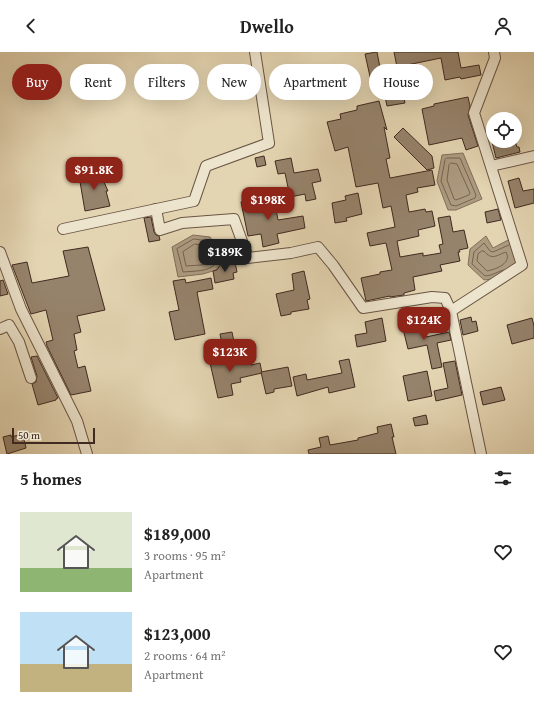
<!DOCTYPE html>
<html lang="en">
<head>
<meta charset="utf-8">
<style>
	:root { --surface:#fff; --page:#f6f6f6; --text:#222; --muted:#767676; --accent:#8f2418 }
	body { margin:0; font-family:"Gentium Book Plus",serif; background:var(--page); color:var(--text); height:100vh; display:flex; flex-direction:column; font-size:15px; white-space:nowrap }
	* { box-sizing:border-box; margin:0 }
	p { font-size:13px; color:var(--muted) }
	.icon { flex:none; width:22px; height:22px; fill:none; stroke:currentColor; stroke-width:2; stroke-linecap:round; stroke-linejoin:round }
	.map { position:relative; height:402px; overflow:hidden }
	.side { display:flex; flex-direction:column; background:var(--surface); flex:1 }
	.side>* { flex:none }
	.banner { position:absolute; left:12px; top:12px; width:510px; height:36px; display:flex; gap:8px }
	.controls { position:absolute; left:486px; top:60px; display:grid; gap:8px }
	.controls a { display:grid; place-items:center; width:36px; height:36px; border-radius:50%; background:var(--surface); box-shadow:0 4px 16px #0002; font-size:20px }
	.scale { position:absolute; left:12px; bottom:10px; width:83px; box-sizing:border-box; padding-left:4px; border:2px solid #412a20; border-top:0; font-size:11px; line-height:14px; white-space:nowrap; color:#412a20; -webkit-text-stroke:3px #ede4cd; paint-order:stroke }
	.price { position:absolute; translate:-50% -34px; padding:0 9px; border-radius:8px; background:var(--accent); color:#fff; font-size:13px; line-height:26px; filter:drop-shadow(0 1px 2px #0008) }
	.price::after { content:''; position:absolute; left:50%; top:24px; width:12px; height:9px; margin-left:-6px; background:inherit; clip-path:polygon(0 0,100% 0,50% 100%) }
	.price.on { background:#222; color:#fff }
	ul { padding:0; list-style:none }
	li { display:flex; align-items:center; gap:12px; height:100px; padding:0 20px }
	li span { display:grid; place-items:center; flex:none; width:112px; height:80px; border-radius:0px; color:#555 }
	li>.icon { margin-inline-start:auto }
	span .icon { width:48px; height:48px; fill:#fffc; stroke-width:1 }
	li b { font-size:17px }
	h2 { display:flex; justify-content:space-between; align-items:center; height:48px; padding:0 20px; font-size:17px }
	.chip { padding:0 14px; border-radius:18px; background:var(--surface); box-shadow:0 4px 16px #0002; font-size:14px; line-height:36px }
	.chip.on { background:var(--accent); color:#fff }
	header { display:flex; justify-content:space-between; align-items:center; height:52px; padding:0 20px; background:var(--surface); font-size:18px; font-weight:600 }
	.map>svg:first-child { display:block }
</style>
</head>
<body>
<header><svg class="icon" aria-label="back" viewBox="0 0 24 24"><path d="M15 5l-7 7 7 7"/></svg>Dwello<svg class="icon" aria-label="person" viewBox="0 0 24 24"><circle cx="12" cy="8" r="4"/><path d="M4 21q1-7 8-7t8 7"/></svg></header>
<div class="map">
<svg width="534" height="402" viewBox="0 0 534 402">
	<rect width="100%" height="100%" fill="#e4d5b2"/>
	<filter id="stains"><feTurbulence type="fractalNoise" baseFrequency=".005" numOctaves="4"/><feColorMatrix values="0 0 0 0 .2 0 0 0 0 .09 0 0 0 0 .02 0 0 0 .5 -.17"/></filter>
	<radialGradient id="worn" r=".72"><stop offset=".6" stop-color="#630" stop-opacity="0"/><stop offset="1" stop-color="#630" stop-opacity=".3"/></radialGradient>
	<!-- water -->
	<g fill="#ad9b80" stroke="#826e5a">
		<polygon points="463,101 482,147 456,158 448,158 437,129 442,103"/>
		<path d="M193 183 210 185C217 194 223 207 216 218L203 222 178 225 172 195Z"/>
		<polygon points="486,184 493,196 512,186 517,212 492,227 484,228 468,213 470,197"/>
	</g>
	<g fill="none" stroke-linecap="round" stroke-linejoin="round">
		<!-- shore -->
		<g stroke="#776250" stroke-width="1">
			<polygon points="447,106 460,106 476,143 475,146 456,154 451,153 441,129 445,108"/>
			<polygon points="451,111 457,112 470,141 469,143 456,148 454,147 447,128 449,113"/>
			<path d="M194 187 208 189 213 196 215 212C209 220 192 219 183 220L177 197Z"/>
			<polygon points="195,192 206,194 209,198 210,210 201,213 186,214 183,200"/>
			<path d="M482 199H484C492 209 497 203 506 200 512 211 497 217 487 219L477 209 478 202Z"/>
			<polyline points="503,218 491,223 485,224 472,212 474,200 484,191 490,199 493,200 509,193"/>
		</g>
	</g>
	<!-- building -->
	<g fill="#96836c" stroke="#412a20">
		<polygon points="377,0 382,26 371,29 365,2"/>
		<polygon points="394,0 458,0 461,16 479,13 481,23 461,27 460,25 445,28 441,6 407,13 408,18 398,20"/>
		<polygon points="400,27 405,51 387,54 382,30"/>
		<polygon points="468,45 470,54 468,63 478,94 466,98 462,86 429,93 422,57 434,54 434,52"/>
		<polygon points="379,49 387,78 384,75 390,106 386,107 390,126 432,118 435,133 417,136 418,140 406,143 409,160 425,157 426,160 432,159 435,174 418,178 419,184 397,189 400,205 423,201 423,204 441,201 439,193 443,192 438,166 450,164 453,180 464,178 468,196 459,198 460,200 458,200 460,209 440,213 442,219 413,225 415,238 404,241 404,243 390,245 390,244 366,249 361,226 380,222 380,220 392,218 386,191 370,194 367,181 395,175 391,154 383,156 378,131 356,135 348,95 335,99 327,70 341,67 340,62 357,58 357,54"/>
		<polygon points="403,76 432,104 434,116 427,118 394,85"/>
		<polygon points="498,89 515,89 517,95 519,95 520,100 496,106 492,90"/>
		<polygon points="264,104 266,113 257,115 255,106"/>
		<polygon points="291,106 294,121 318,117 321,129 312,131 316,147 306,149 305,142 290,145 285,121 278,122 275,109"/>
		<polygon points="99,119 108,139 106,139 110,154 85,159 79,124"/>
		<polygon points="519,126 523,139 534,137 534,151 515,156 508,129"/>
		<polygon points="358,141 362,162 346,166 347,169 335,171 332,151 346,148 345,144"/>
		<polygon points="264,145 265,149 274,147 278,168 303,164 305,176 277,182 279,191 263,195 261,182 248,184 241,150"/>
		<polygon points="498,157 501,168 487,171 485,160"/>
		<polygon points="151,165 154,180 156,183 159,184 160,188 149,190 144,166"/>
		<polygon points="88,195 105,258 77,264 81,280 74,282 77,298 74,299 78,316 85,314 91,339 71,343 47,294 46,290 53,288 46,258 31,262 12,213 27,210 32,231 69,224 63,199"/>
		<polygon points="235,210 237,220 233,221 234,227 215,231 213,219 217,218 220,213"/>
		<polygon points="304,219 310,247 307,248 309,257 291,260 291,262 281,264 276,242 294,238 292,222"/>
		<polygon points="211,226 213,237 197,240 205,282 175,288 169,260 179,258 173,229 185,227 186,231"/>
		<polygon points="3,228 8,242 0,244 0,229"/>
		<polygon points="471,265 472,270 476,269 478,279 463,283 460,268"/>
		<polygon points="382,266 386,289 357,295 355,283 367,281 365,270"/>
		<polygon points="532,266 534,274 534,286 512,292 507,273"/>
		<polygon points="414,267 417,280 424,279 426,285 449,280 451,288 437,291 442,315 432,317 427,293 408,297 401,269"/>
		<polygon points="232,280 234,290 222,292 220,282"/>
		<polygon points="224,299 226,309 236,306 238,312 250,309 251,313 260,311 262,321 240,326 241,330 231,332 233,343 218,346 208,302"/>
		<polygon points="37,304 58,346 56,347 56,348 38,353 32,332 36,330 37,324 31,305"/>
		<polygon points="349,307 355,335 329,341 328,335 297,344 293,325 306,322 307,328 342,321 339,309"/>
		<polygon points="455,309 462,343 436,349 434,339 448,336 443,311"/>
		<polygon points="288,315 292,334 274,337 274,340 266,342 261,320"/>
		<polygon points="427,319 432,344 408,349 403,324"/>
		<polygon points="501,335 505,348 483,353 480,340"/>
		<polygon points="426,363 428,372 415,374 413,366"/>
		<polygon points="391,372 394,385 392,385 396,402 309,402 308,398 321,395 319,386 328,384 330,393 358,388 358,386 378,381 377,375"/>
		<polygon points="23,382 26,396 7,402 3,385 11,383 11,385"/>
	</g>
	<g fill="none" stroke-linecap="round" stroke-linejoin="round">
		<!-- minor casing -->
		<g stroke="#6a5544" stroke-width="12">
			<g id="minor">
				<polyline points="491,114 534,104"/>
				<polyline points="156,157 160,178 182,171 234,167 248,206 291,201 318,195 333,213 363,256 432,245 445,246 451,259"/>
				<polyline points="63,177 194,149 206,114 269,91 255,0"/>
				<polyline points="0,200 21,257 77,369 87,402"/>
				<polyline points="0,277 9,273 19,290 31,326"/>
				<polyline points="481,402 451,259 522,213 474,61 495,6 494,0"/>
			</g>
		</g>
		<!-- minor -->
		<use href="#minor" stroke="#ede4cd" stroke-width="10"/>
	</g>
	<rect width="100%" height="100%" filter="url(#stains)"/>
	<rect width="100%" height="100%" fill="url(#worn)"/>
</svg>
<div class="controls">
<a><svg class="icon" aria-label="locate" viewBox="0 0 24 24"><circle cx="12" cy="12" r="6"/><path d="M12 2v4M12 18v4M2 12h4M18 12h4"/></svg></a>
</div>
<div class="scale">50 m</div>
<b class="price" style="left:94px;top:139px">$91.8K</b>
<b class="price" style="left:268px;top:169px">$198K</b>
<b class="price on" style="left:225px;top:221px">$189K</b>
<b class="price" style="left:424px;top:289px">$124K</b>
<b class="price" style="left:230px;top:321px">$123K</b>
<div class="banner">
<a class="chip on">Buy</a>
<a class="chip">Rent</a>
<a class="chip">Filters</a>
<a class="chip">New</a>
<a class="chip">Apartment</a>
<a class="chip">House</a>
</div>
</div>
<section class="side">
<h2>5 homes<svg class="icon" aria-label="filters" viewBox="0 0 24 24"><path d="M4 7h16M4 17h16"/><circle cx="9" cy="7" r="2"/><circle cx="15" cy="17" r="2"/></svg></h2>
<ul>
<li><span style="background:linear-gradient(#dfe7d0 70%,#8fb573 0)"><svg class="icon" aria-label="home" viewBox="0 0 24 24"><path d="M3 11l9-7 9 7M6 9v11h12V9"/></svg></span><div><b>$189,000</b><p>3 rooms · 95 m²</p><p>Apartment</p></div><svg class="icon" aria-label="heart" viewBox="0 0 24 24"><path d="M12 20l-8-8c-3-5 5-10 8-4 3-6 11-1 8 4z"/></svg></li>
<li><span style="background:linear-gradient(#bfe0f5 65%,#c2b280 0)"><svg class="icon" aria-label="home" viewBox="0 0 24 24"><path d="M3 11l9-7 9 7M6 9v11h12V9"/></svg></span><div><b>$123,000</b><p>2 rooms · 64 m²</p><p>Apartment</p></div><svg class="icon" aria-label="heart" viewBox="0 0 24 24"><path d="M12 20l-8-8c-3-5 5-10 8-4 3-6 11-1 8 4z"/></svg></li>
</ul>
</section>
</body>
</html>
